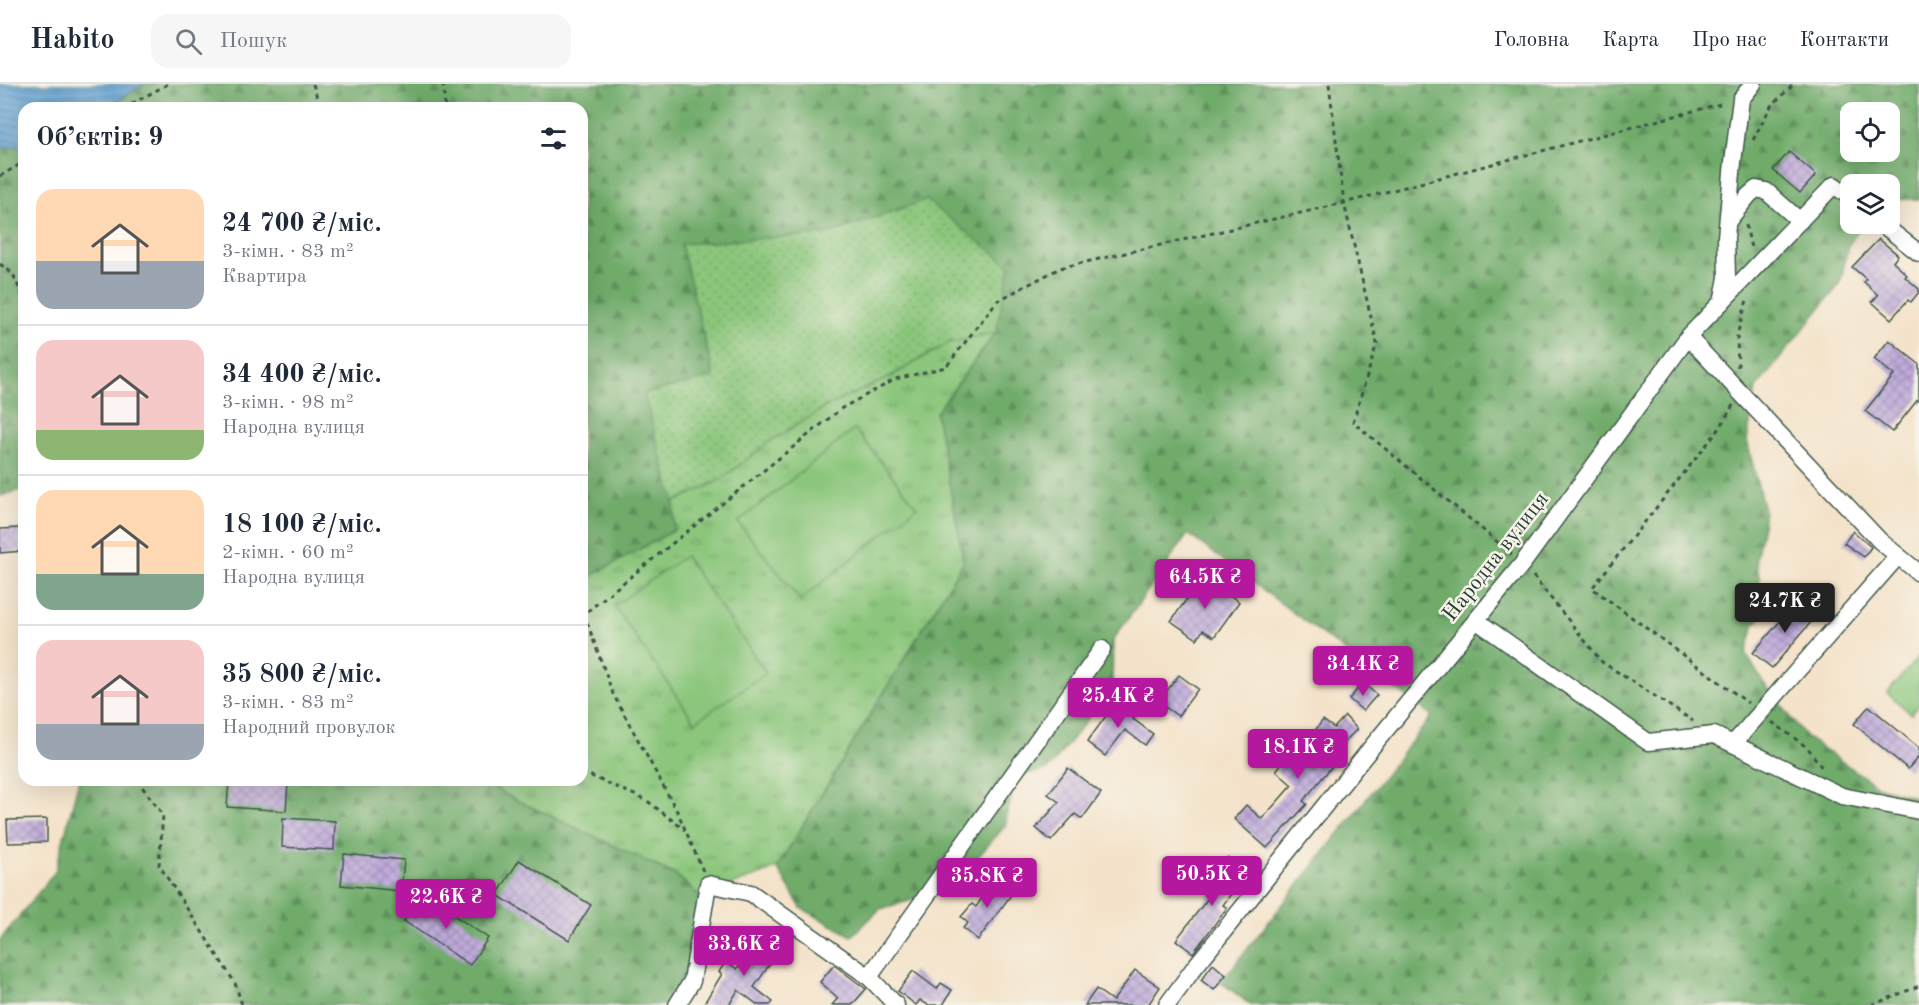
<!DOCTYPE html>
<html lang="uk">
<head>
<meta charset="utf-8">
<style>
	:root { --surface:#fff; --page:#f6f6f7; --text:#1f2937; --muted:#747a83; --line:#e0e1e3; --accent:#b5179e }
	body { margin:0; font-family:"Old Standard TT",serif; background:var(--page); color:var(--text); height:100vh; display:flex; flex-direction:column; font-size:22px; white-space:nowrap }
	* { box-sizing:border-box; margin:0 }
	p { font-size:20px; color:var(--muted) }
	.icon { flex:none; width:33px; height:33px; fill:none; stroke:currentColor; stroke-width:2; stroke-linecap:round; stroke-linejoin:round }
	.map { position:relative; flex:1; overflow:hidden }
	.panel { position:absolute; left:18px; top:18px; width:570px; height:684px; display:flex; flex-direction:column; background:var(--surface); border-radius:18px; box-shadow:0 6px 24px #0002 }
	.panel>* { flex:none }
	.controls { position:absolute; left:1840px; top:18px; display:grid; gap:12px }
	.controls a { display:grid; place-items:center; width:60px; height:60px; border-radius:12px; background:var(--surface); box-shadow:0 6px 24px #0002; font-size:30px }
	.price { position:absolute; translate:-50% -51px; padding:0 14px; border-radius:6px; background:var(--accent); color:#fff; font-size:20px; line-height:39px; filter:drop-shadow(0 2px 3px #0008) }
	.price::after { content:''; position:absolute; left:50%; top:36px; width:18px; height:14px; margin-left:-9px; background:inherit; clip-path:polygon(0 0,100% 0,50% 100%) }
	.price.selected { background:#222; color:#fff }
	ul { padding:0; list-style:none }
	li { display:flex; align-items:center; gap:18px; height:150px; padding:0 18px }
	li+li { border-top:2px solid var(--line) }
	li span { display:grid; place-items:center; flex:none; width:168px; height:120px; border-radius:18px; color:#555 }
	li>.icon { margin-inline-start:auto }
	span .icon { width:72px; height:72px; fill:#fffc; stroke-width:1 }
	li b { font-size:26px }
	h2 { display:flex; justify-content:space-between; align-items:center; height:72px; padding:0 18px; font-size:26px }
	header { display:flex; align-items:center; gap:36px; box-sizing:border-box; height:84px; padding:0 30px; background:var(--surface); border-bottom:2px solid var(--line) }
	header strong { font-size:28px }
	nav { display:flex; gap:33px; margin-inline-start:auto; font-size:21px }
	.search { width:420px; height:54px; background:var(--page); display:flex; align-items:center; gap:15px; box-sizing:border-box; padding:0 21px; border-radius:18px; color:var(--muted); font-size:22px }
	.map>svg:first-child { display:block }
</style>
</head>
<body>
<header>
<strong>Habito</strong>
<div class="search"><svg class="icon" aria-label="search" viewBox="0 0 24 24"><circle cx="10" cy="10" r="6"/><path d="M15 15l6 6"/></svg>Пошук</div>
<nav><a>Головна</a><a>Карта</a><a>Про нас</a><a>Контакти</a></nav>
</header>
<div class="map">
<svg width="1919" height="921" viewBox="0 0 1919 921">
	<defs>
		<pattern id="grass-tufts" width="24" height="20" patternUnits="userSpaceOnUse" patternTransform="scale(1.5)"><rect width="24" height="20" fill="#8bc67b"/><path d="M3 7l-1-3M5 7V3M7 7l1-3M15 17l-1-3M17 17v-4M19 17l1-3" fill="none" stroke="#71a266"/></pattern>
		<pattern id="forest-firs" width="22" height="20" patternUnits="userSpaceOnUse" patternTransform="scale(1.5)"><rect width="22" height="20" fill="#70ab6b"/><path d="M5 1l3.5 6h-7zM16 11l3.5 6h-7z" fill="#5b8c59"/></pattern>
		<pattern id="park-dots" width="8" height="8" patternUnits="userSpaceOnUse" patternTransform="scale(1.5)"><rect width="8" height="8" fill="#8bc67b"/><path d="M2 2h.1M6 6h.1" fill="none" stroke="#71a266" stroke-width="1.8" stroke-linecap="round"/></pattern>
		<pattern id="water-rules" width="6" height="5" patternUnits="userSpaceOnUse" patternTransform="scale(1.5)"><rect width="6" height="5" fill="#61a0d3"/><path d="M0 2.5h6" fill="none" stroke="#4f84ac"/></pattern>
		<pattern id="building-cross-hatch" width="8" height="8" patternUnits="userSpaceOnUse" patternTransform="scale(1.5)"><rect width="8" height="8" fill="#bfabdb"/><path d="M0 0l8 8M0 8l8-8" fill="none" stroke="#9b8cb2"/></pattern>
	</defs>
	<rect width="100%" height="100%" fill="#f7f3e8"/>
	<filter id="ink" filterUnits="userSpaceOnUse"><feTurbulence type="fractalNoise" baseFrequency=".0167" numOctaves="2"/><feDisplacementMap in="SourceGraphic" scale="12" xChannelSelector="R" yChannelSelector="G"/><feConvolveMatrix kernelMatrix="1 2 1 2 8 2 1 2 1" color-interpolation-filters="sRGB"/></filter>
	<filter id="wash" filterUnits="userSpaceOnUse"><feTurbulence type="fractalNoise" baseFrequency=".008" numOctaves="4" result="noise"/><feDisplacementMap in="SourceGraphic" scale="24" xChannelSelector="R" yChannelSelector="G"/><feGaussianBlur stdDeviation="1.35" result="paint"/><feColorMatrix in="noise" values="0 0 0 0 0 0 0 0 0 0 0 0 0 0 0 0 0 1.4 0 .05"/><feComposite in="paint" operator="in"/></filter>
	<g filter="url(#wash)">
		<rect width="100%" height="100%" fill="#f4e3ca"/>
		<!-- grass -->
		<polygon fill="url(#grass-tufts)" stroke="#558258" stroke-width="1.5" points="996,248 936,329 964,477 777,784 701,813 506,711 483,696 582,696 582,497 674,446 674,418 720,396 770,357 827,322 888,294 948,259"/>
		<!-- forest -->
		<g fill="url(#forest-firs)" stroke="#487450" stroke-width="1.5" fill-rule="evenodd">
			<path d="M145 0H1919V115L1890 116V100H1851V140H1863L1848 162 1840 200 1756 304 1747 357 1764 426V436L1756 475 1765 528 1754 541 1746 570 1763 598 1807 654 1879 703 1919 714V921H1251L1221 898 1432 632 1188 450 1113 556 1112 603 1048 686 1015 692 1005 742 949 806 880 825 852 852 801 824 777 784 964 477 936 329 996 248 926 116 828 150 681 160 714 294 644 310 674 418V446L582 497V24H106ZM1851 28H1890V68H1851Z"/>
			<polygon points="24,62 24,405 0,412 0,64"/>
			<polygon points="79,696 483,696 506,711 676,791 701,813 687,896 670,921 0,921 0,856 55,788"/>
		</g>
		<!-- park -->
		<polygon fill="url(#park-dots)" stroke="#558258" stroke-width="1.5" points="926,116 1010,182 996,248 948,259 888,294 827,322 770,357 720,396 674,418 644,310 714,293 681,160 828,150"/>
		<!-- pitch -->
		<g fill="#8bc67b" stroke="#558258" stroke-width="1.5">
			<polygon points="855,345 917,423 800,516 738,438"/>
			<polygon points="685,472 766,589 695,638 614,522"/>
			<polygon points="1919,572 1919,620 1911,630 1887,609"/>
		</g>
		<!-- water -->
		<polygon fill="url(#water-rules)" stroke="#406e84" stroke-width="1.5" points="0,0 145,0 106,24 24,24 24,62 0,64"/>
		<g id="blocks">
			<!-- building -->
			<g fill="url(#building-cross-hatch)">
				<polygon points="1789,68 1816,91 1800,109 1773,86"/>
				<polygon points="1879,155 1898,171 1893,178 1907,191 1905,193 1919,205 1919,208 1911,218 1908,216 1891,235 1872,218 1878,211 1864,198 1866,195 1852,183"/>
				<polygon points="1889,256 1919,280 1919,314 1892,348 1865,327 1894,291 1874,275"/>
				<polygon points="21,444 23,467 0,469 0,445"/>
				<polygon points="1853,447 1871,463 1864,473 1844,459"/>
				<polygon points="1203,492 1239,518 1214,553 1203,546 1197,555 1171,537"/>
				<polygon points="1797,517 1816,532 1772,584 1753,569"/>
				<polygon points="1179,591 1198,605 1178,632 1158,618"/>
				<polygon points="1363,599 1377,611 1363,627 1349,615"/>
				<polygon points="1117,617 1136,631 1133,635 1153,650 1145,661 1125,646 1105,672 1087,658"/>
				<polygon points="1869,622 1919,664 1919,672 1908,685 1854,640"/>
				<polygon points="1345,632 1357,645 1327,676 1333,681 1303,717 1307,720 1267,764 1234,735 1246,721 1262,735 1292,701 1276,687 1298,658 1303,662 1323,636 1334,644"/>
				<polygon points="1068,684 1101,709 1082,735 1075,730 1051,757 1036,744 1059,718 1048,710"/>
				<polygon points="229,696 288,698 286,727 227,723"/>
				<polygon points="283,734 335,737 334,766 282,763"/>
				<polygon points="47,735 47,758 8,759 7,736"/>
				<polygon points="344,770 404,776 401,807 341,801"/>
				<polygon points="1228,774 1247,788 1223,821 1227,824 1193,869 1176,856 1224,793 1218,788"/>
				<polygon points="519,776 591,821 569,856 497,811"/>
				<polygon points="996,794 1014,807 978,856 963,844 968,839 961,833 972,820 976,823"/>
				<polygon points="422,810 488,854 470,881 404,837"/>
				<polygon points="759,853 779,867 754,903 773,918 770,921 758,921 738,906 729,921 703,921 722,890 719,888 726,877 737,885"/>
				<polygon points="1213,880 1226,891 1214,906 1201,896"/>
				<polygon points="834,881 866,905 852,921 832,921 838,914 820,898"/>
				<polygon points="1135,886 1160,903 1148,921 1085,921 1096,905 1113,917"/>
				<polygon points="913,887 937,905 941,899 952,906 943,921 928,921 920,916 916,921 898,907"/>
			</g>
		</g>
	</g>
	<g filter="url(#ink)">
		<use href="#blocks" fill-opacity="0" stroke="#3f564a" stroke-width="1.5"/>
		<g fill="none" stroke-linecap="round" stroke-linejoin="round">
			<!-- minor casing -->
			<g stroke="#3f564a" stroke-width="19">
				<g id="minor">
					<polyline points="1728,137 1749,111 1756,105 1766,107 1800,137"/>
					<polyline points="1882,140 1919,169"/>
					<polyline points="1722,218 1727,194 1726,153 1733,78 1741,15 1753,0"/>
					<polyline points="1688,253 1880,457 1919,489"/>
					<polyline points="1477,537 1648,658 1714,651 1842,712 1919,727"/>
					<polyline points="1733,660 1898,472"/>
					<polyline points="677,921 692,897 708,800 751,809 869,893"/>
					<polyline points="896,921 869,893 1102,565"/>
					<polyline points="1167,921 1194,884 1375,659 1523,479 1688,253 1834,101 1851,114"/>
				</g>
			</g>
			<!-- path -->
			<g stroke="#3f564a" stroke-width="3" stroke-dasharray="4.5 4.5" stroke-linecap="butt">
				<polyline points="313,0 320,24"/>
				<polyline points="443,0 445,24"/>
				<polyline points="1329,0 1344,119 1377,259 1353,338 1512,470"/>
				<polyline points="124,24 168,0"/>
				<polyline points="1753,56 1771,22 1794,0"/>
				<polyline points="0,92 24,78"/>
				<polyline points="1746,141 1751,164"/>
				<polyline points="0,180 13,190 24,215"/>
				<polyline points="1738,283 1737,251 1747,216"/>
				<polyline points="1733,321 1720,344 1592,504 1748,619"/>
				<polyline points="1533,492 1602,578 1693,637"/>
				<polyline points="1772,638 1808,664 1822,684"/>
				<polyline points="582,688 646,716 685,746"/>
				<polyline points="137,696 163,731 159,781 235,899 242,921"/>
				<polyline points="703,787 678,729 613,610 584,530 842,324 896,295 946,283 997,217 1060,184 1344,119 1724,19"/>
				<polyline points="1872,921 1919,902"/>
			</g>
			<!-- minor -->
			<use href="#minor" stroke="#fff" stroke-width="16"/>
		</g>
	</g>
	<g text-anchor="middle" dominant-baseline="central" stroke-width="5" stroke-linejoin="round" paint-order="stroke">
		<!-- street labels -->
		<g font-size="22" fill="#1f3d34" stroke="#f7f3e8">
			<text transform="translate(1496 473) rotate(-52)">Народна вулиця</text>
		</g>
	</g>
</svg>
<div class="controls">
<a><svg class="icon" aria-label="locate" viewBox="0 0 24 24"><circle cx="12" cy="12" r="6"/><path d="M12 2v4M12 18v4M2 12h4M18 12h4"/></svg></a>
<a><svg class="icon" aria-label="layers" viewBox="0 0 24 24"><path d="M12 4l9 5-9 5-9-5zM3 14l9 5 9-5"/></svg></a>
</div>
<b class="price" style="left:1205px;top:526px">64.5K ₴</b>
<b class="price selected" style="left:1785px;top:550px">24.7K ₴</b>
<b class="price" style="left:1363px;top:613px">34.4K ₴</b>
<b class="price" style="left:1118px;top:645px">25.4K ₴</b>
<b class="price" style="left:1298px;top:696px">18.1K ₴</b>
<b class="price" style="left:1212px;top:823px">50.5K ₴</b>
<b class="price" style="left:987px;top:825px">35.8K ₴</b>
<b class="price" style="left:446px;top:846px">22.6K ₴</b>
<b class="price" style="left:744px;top:893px">33.6K ₴</b>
<section class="panel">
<h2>Об’єктів: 9<svg class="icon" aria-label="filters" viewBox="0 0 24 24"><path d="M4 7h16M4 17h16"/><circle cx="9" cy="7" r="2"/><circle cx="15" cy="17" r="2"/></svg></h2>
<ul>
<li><span style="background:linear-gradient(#ffd9b3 60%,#9aa5b1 0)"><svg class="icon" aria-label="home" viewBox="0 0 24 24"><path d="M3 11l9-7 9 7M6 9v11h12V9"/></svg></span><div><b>24 700 ₴/міс.</b><p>3-кімн. · 83 m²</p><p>Квартира</p></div></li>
<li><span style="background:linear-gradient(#f6c9c9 75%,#8fb573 0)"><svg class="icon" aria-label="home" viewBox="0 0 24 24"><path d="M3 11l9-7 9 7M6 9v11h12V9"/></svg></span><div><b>34 400 ₴/міс.</b><p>3-кімн. · 98 m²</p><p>Народна вулиця</p></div></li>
<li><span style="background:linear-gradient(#ffd9b3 70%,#7fa58c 0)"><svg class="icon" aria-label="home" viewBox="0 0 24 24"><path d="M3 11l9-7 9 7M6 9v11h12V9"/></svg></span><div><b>18 100 ₴/міс.</b><p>2-кімн. · 60 m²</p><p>Народна вулиця</p></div></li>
<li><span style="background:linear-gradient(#f6c9c9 70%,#9aa5b1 0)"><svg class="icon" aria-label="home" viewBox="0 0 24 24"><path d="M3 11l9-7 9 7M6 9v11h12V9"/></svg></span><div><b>35 800 ₴/міс.</b><p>3-кімн. · 83 m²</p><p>Народний провулок</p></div></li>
</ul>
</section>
</div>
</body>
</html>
